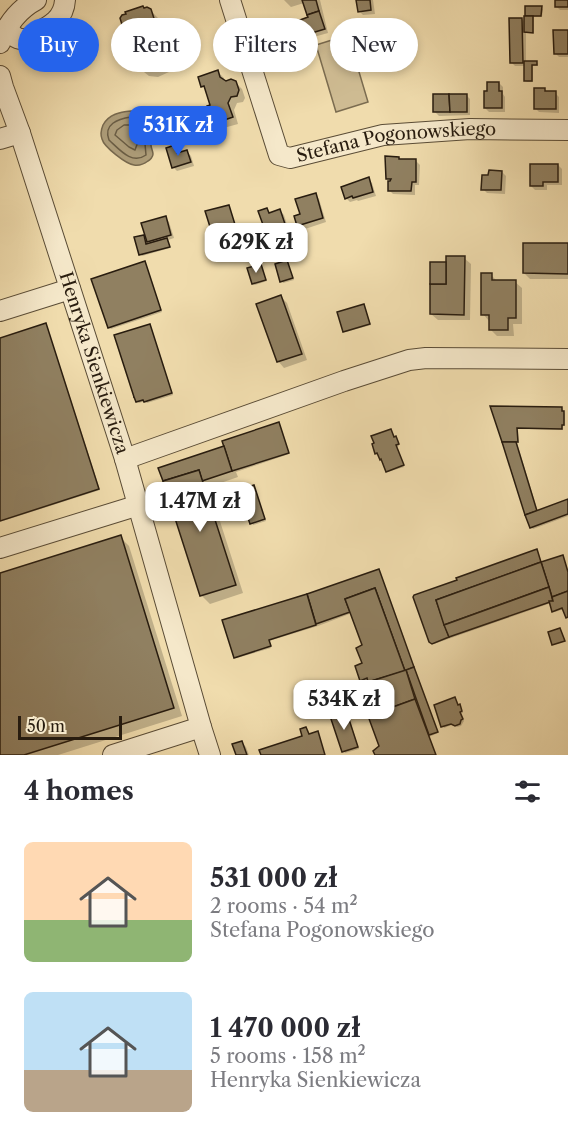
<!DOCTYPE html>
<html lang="en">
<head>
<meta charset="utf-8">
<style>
	:root { --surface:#fff; --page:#f2f2f3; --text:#2b2b33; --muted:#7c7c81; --accent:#2563eb }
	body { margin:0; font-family:"Libre Caslon Text",serif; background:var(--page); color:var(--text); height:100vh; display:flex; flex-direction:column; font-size:22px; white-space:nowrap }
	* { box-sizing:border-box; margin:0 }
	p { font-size:20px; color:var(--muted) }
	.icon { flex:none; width:33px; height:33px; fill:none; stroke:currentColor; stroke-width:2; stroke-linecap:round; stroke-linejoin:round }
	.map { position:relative; height:755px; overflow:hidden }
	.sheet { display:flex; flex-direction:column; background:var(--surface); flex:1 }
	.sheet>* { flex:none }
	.banner { position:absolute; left:18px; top:18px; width:532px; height:54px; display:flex; gap:12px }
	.scale { position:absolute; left:18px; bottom:15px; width:104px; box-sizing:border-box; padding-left:6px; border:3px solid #281c0f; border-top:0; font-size:16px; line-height:21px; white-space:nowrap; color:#281c0f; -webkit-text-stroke:4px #f5e8ca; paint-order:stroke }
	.price { position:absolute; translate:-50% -51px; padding:0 14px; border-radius:12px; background:#fff; color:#222; font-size:20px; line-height:39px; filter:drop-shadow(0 2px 3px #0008) }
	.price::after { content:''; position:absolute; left:50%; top:36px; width:18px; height:14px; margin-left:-9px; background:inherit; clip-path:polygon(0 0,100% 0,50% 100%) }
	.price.on { background:var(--accent); color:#fff }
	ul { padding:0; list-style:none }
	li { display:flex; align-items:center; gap:18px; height:150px; padding:0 24px }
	li span { display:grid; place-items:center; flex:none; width:168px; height:120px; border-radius:9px; color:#555 }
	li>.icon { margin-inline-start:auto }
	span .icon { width:72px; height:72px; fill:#fffc; stroke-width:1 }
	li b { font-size:26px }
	h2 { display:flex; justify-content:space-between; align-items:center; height:72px; padding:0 24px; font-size:26px }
	.pill { padding:0 21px; border-radius:27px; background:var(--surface); box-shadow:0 3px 9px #0003; font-size:21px; line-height:54px }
	.pill.on { background:var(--accent); color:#fff }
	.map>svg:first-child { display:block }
</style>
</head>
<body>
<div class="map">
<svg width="568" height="755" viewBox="0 0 568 755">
	<rect width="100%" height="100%" fill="#f0dcad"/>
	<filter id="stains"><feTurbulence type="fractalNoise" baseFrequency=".00333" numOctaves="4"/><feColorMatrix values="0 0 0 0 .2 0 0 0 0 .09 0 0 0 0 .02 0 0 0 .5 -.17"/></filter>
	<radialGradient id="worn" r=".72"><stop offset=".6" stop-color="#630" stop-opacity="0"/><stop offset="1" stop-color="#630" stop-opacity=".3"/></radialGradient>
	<!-- green -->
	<polygon fill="#cebb92" stroke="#7b6c50" stroke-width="1.5" points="348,35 368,102 336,112 316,45"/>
	<!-- water -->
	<path fill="#ac9b77" stroke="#77684d" stroke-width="1.5" d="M131 111C143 112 151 112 156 123 158 126 160 129 159 133 158 137 153 141 151 145 151 148 153 151 153 154 153 157 150 160 148 161 144 164 139 166 134 165 126 164 104 147 102 139 100 134 101 130 103 125 109 114 120 112 131 111Z"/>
	<!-- shadow -->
	<g fill="#0003">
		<polygon points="284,0 320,0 328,33 310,38 306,34 309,18 304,3 291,7"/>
		<polygon points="358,0 373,0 375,14 363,15 359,11"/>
		<polygon points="556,0 568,0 568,10 560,10 556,6"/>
		<polygon points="541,8 543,9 542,17 534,17 534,33 526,33 526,63 537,63 538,64 538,66 533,66 533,82 527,82 525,80 526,66 515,66 511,62 522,19 526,23"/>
		<polygon points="150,10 159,19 169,50 171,49 179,57 182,66 168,70 169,72 158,77 149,76 139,68 134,69 130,68 121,59 131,49"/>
		<polygon points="568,31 568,57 559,57 555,53"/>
		<polygon points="218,72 224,78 225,82 235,82 242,89 245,98 243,102 237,103 234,110 238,124 220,129 214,123 212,106 207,90 203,86"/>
		<polygon points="499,83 503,87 503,94 505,97 505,112 489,112 485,108"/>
		<polygon points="545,90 548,93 555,93 559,97 559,113 539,112 535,108"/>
		<polygon points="466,95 470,99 470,115 439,116 435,112"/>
		<polygon points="175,147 179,154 187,152 191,156 194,166 177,171 173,167"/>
		<polygon points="399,158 401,161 416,161 420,165 419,185 415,185 415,195 393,194 389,190 391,182 388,178"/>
		<polygon points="558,165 562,169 562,185 547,185 547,190 535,190 531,186"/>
		<polygon points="502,172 506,176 505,194 487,193 483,189"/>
		<polygon points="368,179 372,183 376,196 358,201 357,200 350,202 346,198"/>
		<polygon points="315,195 319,199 326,222 302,230 298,226 296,217 302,215"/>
		<polygon points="229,206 237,233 222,237 219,230 213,231 212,230"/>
		<polygon points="267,210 271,214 280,211 284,215 289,231 271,237 267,233"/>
		<polygon points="165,218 169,222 174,238 168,240 170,248 142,256 140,254 143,236 147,245 151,244 148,241"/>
		<polygon points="568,244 568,279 530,279 524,273"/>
		<polygon points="464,258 471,264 470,320 438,320 431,314"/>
		<polygon points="287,262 294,280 283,283 282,281"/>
		<polygon points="145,263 162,312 111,329 109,327"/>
		<polygon points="261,266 267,281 255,285 253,283"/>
		<polygon points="491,275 498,282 515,282 522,288 522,324 513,324 514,336 497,336 491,330 489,321 483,314"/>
		<polygon points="280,296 287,303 307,360 284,368 278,361"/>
		<polygon points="364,306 371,325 346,332 344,331"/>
		<polygon points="47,326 100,490 0,522 0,339"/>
		<polygon points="151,327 173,395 147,403 145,401 139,403 137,401"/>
		<polygon points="492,407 562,408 565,414 565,426 563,426 563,430 518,429 519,443 517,443 538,512 568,501 568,516 533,529 531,527"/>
		<polygon points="280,426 289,454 236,472 238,477 209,487 243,593 210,604 201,595 160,469 226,447"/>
		<polygon points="397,440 399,446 397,447 404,467 388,472 383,460 376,453"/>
		<polygon points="254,486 266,521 253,525 252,523"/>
		<polygon points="120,537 129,546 182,716 58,755 0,755 0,575"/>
		<polygon points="538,552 542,564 564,558 568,572 568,619 564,609 555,612 551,603 434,644 432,643"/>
		<polygon points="379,571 438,733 429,737 436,755 376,755 375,751 381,746 379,714 371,691 351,697 350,696 370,683 369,680 363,682 362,680 364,646 352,613 318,626 269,641 271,648 237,658 235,657 307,596"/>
		<polygon points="458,706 461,708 463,713 461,713 464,721 461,726 457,727 454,724 444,728 443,726"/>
		<polygon points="347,713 359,749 345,753 332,717"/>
		<polygon points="242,743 246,747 249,755 238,755 234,745"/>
	</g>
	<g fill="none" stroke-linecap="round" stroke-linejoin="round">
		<!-- shore -->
		<g stroke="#6a5c43" stroke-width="1.5">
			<path d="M131 117C144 118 148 117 153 130L145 144 146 155C132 165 120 150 109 140 103 124 118 119 131 117Z"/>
			<polygon points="124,125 140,125 144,127 144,131 139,139 135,150 129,147 115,135 117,130"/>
		</g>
	</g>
	<!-- building -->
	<g fill="#908061" stroke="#281c0f" stroke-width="1.5">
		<polygon points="302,0 316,0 319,11 307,15"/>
		<polygon points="356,0 370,0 371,10 358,12"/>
		<rect x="555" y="0" width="13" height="7"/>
		<polygon points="143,6 144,8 147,7 151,9 164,50 171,47 174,57 161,61 161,63 156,67 149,69 143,69 142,67 139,68 134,65 132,59 125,62 120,60 119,56 121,51 129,48 120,18 122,15 126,14 125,12"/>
		<polygon points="525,6 542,6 541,16 525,16"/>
		<polygon points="319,11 325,29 305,35 300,20 308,17 307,15"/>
		<polygon points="524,16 533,16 533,33 524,32"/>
		<polygon points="509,18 522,18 523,63 510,63"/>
		<polygon points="553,30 568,30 568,54 554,54"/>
		<polygon points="524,61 537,61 537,65 532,65 532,81 524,81"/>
		<polygon points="218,70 220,77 226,81 231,79 236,81 239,90 237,96 231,97 228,103 233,117 213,124 207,106 210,105 204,86 201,87 198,77"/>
		<polygon points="487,82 499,82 499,91 502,91 502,108 484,108 484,91 487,91"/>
		<polygon points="534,88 545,88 545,91 556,91 556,109 534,109"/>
		<polygon points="433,94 449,94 450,112 433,112"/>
		<polygon points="449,94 467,94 467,112 450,112"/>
		<polygon points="175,145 177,153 187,150 191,162 172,168 166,148"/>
		<polygon points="385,156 399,157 399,159 416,159 416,182 412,182 411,191 388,191 388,181 390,181 391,179 386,179"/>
		<polygon points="530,164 558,164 558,182 543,182 543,186 530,186"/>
		<polygon points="489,170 502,171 501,190 481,190 482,175 488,175"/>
		<polygon points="369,177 373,192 353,198 352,196 345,199 341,187"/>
		<polygon points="316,193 323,218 297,226 294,216 300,214 295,199"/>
		<polygon points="229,205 237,231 219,237 217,228 211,230 205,211"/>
		<polygon points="267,208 269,213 280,209 286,227 266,233 258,211"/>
		<polygon points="166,216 171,235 147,242 141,223"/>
		<polygon points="144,235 146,244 167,238 170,247 139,255 134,237"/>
		<polygon points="523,243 568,243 568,274 523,273"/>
		<polygon points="446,256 465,256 464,315 430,314 430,284 446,284"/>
		<polygon points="287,260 293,278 280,282 275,264"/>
		<polygon points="145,261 161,310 108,328 91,279"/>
		<rect x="430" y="262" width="16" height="22"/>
		<polygon points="261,264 266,280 252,284 247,268"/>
		<polygon points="481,273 492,273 492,280 516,280 516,318 508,318 508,330 489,330 489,315 481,315"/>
		<polygon points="281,295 302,354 277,362 256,304"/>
		<polygon points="364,304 370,324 343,332 337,312"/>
		<polygon points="46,323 99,489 0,521 0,338"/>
		<polygon points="150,324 172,393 144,402 143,400 136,402 134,397 133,397 134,397 114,335"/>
		<polygon points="490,406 562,407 562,411 564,411 564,425 562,425 562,429 517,428 518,442 502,442"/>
		<polygon points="279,422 289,453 232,471 222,441"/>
		<polygon points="391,429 394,437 396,436 399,444 396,445 404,465 386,472 381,459 380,460 377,453 375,454 372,444 374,443 371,436"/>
		<polygon points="502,442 516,442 537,511 525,515"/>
		<polygon points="224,446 232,471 202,481 199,470 163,481 158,468"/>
		<polygon points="199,470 236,585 200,596 163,481"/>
		<polygon points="254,485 265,519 250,524 239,490"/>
		<polygon points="568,499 568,514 530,528 525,515"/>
		<polygon points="121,535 174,708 24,755 0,755 0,573"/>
		<polygon points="537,549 541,562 436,600 449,637 432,644 429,642 413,597 414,595 457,580 456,578"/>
		<polygon points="563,555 568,572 568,591 552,597 541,562"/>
		<polygon points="541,562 549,587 444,625 436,600"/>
		<polygon points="379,569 414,667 405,671 375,588 345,599 350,612 316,624 307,594"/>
		<polygon points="549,587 553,601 449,637 444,625"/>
		<polygon points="375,588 405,671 368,682 367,678 360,681 355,666 362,663 356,648 362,645 345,599"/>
		<polygon points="568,591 568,617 566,618 562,608 552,612 549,601 553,601 552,597"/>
		<polygon points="307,594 316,625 269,640 271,646 234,658 222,620"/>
		<polygon points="560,628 565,641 552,645 548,632"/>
		<polygon points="414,667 438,732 429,735 406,670"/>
		<polygon points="406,670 415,699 377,713 369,690 349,697 346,689"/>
		<polygon points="455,697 458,705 460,704 462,711 460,712 463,719 461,720 460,724 455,726 451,724 441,727 434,705"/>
		<polygon points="415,699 436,755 375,755 373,751 379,746 368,716"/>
		<polygon points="346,710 358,747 342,752 330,716"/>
		<polygon points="306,727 309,734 318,731 325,755 261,755 259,750 302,736 300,729"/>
		<polygon points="242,741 247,755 236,755 232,744"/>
	</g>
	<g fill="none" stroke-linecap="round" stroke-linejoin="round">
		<!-- minor casing -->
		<g stroke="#5a4c36" stroke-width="22">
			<g id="minor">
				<path id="s1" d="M230 0 279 155 290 158 383 135 470 129 568 130"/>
				<path d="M7 28C11 33 15 39 22 39 26 40 31 37 35 34 50 26 64 19 65 0"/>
				<path d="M0 43C7 25 19 9 36 0"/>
				<path id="s2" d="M0 76 3 87 20 133 125 459 201 727 210 755"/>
				<polyline points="0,139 20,133"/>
				<polyline points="0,311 70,289"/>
				<polyline points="125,459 344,381 409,360 426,358 568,359"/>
				<polyline points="0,548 139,505"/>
				<polyline points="113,755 201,727"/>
			</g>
		</g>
		<!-- minor -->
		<use href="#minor" stroke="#f5e8ca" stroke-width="20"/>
	</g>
	<g text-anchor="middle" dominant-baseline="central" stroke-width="4.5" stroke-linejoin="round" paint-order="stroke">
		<!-- street labels -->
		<g font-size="18" fill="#281c0f" stroke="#f5e8ca">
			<text stroke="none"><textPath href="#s1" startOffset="282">Stefana Pogonowskiego</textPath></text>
			<text stroke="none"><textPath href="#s2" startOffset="302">Henryka Sienkiewicza</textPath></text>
		</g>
	</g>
	<rect width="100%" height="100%" filter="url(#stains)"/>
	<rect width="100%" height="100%" fill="url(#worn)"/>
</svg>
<div class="scale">50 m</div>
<b class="price on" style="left:178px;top:157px">531K zł</b>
<b class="price" style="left:256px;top:274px">629K zł</b>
<b class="price" style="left:200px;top:533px">1.47M zł</b>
<b class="price" style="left:344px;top:731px">534K zł</b>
<div class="banner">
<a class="pill on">Buy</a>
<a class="pill">Rent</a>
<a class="pill">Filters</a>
<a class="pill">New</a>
</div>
</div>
<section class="sheet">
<h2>4 homes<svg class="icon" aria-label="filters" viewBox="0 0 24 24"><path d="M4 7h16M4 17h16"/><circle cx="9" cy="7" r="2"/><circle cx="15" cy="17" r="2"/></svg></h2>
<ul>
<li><span style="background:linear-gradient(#ffd9b3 65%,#8fb573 0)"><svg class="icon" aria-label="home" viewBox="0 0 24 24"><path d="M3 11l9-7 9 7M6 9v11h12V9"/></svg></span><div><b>531 000 zł</b><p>2 rooms · 54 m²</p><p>Stefana Pogonowskiego</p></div></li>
<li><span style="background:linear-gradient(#bfe0f5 65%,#b9a48a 0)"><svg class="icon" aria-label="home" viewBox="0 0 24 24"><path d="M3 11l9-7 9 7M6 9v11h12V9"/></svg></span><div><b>1 470 000 zł</b><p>5 rooms · 158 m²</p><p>Henryka Sienkiewicza</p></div></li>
</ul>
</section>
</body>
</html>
